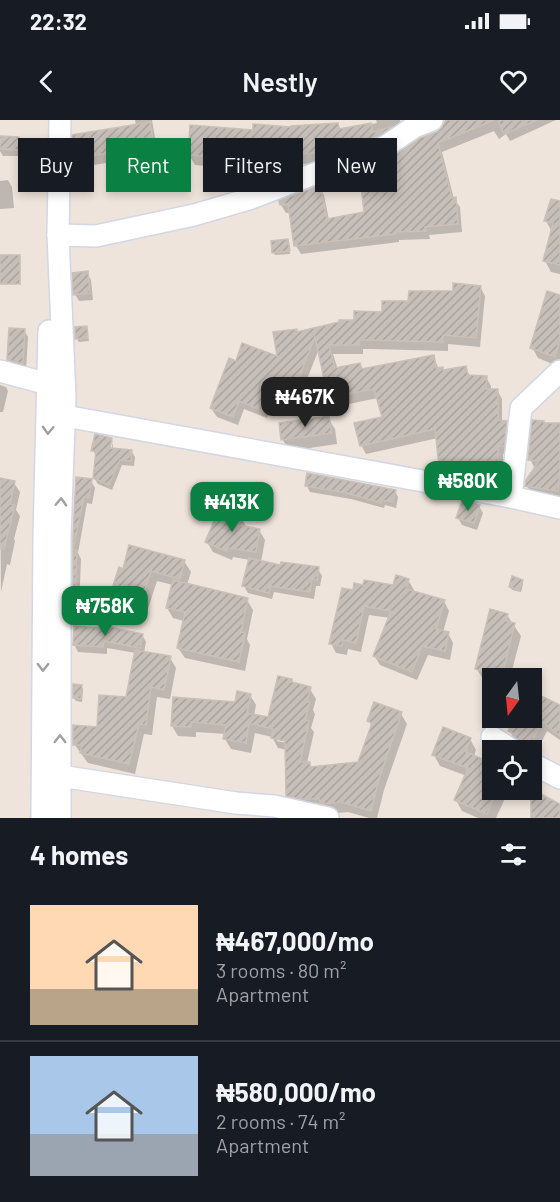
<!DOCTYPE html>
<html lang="en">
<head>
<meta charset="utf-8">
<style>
	:root { --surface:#171b24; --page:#20242c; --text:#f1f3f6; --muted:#9ea1a6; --line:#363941; --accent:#0b8043 }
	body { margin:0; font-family:Barlow,sans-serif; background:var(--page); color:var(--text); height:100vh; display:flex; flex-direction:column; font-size:22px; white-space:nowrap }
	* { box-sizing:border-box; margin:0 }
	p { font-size:20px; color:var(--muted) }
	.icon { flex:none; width:33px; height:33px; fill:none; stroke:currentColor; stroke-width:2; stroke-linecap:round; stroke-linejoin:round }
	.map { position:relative; height:698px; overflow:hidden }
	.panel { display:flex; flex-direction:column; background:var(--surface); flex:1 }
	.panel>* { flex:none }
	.top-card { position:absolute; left:18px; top:18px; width:525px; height:54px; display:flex; gap:12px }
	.needle { width:39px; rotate:195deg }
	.buttons { position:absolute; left:482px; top:548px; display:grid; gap:12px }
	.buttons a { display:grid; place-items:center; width:60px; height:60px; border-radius:0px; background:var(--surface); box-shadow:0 3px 9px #0003; font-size:30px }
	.price { position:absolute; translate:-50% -51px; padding:0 14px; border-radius:12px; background:var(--accent); color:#fff; font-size:20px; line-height:39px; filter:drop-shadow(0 2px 3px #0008) }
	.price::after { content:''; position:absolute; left:50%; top:36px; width:18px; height:14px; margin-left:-9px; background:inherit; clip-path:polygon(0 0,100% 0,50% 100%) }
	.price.current { background:#222; color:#fff }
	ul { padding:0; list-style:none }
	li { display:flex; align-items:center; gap:18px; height:150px; padding:0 30px }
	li+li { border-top:2px solid var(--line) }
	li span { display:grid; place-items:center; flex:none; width:168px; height:120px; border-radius:0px; color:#555 }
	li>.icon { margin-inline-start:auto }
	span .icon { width:72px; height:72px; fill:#fffc; stroke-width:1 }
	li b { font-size:26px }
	h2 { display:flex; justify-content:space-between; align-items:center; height:72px; padding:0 30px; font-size:26px }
	.tag { padding:0 21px; border-radius:0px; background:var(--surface); box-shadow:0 3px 9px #0003; font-size:21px; line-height:54px }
	.tag.current { background:var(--accent); color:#fff }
	.status { display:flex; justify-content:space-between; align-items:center; height:42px; padding:0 30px; background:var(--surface); direction:ltr }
	.status svg { height:16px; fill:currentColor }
	header { display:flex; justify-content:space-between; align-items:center; height:78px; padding:0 30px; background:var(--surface); font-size:27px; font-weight:600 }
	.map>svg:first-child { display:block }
</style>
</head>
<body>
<div class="status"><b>22:32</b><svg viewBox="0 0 49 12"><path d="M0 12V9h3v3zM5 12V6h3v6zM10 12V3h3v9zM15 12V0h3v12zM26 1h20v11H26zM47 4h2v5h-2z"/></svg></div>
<header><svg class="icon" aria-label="back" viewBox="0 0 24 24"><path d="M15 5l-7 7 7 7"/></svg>Nestly<svg class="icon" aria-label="heart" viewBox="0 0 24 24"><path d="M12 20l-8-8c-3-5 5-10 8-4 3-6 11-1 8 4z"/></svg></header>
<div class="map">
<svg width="560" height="698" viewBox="0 0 560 698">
	<defs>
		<pattern id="building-hatch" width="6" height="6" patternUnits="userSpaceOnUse" patternTransform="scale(1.5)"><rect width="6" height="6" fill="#c6beb8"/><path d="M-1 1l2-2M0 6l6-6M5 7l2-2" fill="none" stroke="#aaa39e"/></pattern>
	</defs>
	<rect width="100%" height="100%" fill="#eee4dc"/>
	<!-- shadow -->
	<g fill="#0003" fill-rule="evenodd">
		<polygon points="135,0 152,0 158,35 87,46 87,57 79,57 73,48 74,16 136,6"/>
		<polygon points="376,0 400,0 403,13 343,42 284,45 283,61 258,59 252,50 195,45 189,35 254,12 338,5 341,10 377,3"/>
		<polygon points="448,0 556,0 510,21 506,14 499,19 494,11 442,32 454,79 460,87 462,112 429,115 430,119 399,120 399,122 301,134 296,126 291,93 286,93 281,85 319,67 324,75 329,100 366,93 394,38 438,13"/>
		<polygon points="0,18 18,18 22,25 22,36 3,36 0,31"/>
		<polygon points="8,60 12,67 14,88 0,89 0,61"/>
		<polygon points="560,83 560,154 551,152 545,141 552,112 546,101"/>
		<polygon points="287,120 290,134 275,135 274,132"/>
		<polygon points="87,153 91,160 93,180 79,181 75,174"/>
		<polygon points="480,167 485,176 480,227 448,224 448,231 371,229 363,229 363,234 333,234 338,250 363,251 433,236 439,249 444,252 465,248 470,256 486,257 491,266 491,270 497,270 502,279 502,302 506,303 511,312 508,335 503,334 503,370 474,365 469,354 445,356 440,347 438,318 366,334 361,325 384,298 378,278 334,287 329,277 319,229 293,294 283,290 277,280 276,274 267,298 244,289 238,305 217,297 211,288 236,243 279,238 298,214 355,202 409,183"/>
		<polygon points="560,177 560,247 538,238 532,227"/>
		<polygon points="86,208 89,221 79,222 77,219"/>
		<polygon points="24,210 28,217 26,250 13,247 9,239"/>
		<polygon points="0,265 6,267 8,271 3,292 0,292"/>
		<polygon points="328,298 335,309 337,324 289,331 283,320 281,305"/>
		<polygon points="560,304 560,379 532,375 527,366 535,349 530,339 544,305"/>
		<polygon points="111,319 113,322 110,322 110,336 113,322 113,330 132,332 135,337 134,346 122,345 112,370 98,364 94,358 96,336 93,330"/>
		<polygon points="77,358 91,361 95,368 92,384 87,383 78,433 81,439 79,492 74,485 74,417"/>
		<polygon points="0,359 14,363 20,372 16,390 20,396 14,419 15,421 10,445 7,444 1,472"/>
		<polygon points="307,366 395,371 398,377 396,388 385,385 384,388 351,379 310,372"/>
		<polygon points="479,386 483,393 477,410 462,405 458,398"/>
		<polygon points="241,397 247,408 259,410 265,420 261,442 281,447 318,449 322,456 320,466 316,466 314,479 274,472 272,479 248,473 244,466 250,440 233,437 232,440 213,432 207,422"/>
		<polygon points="184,441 191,452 187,465 247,480 253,490 247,519 250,525 245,551 185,538 178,528 184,501 173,498 167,488 173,465 157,461 146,495 141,493 139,499 124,494 112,475 124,450"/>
		<polygon points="408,460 414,470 413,473 444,481 449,491 443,512 448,513 453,523 450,540 428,535 417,560 380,545 374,535 390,498 369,495 361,532 348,529 347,535 336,533 331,523 354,472 394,467"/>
		<polygon points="522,461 523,464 521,472 512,470 510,466"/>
		<polygon points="507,495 521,516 510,558 492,558 492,562 483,559 476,548"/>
		<polygon points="142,515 146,522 144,533 170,538 176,548 170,579 157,577 152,615 144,614 135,654 88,643 74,624 98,609 128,579 136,533 107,528 107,534 78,532 74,524"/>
		<path d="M291 561 294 564 310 569 316 579 313 590 315 594 311 608 314 612 307 643H309L312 648 359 644 372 607 369 601 375 584 401 594 407 604 384 670 377 698H369L348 692 329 694 294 686 288 675 287 630 278 628 272 617 255 613 251 633 231 629 225 619 226 614 196 612V617L178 616 172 606 236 583 250 575 256 585 254 596 269 599ZM277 618 293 622 292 624 277 621Z"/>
		<polygon points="81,566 83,569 82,582 76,581 74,578"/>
		<polygon points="531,573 560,590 560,620 547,611 537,631 531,629 526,630 515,621 510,611 516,597 531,597"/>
		<polygon points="470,619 476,630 474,637 492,645 492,669 506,669 508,672 496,698 478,698 462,691 456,680 467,656 440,646 434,635"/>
		<polygon points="531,659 535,663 532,668 531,668"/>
	</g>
	<!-- building -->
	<g fill="url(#building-hatch)" stroke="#cac0b5" stroke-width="1.5">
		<polygon points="494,0 438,23 452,78 456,77 458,104 425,107 426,111 395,112 395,114 294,126 288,84 280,85 279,81 320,65 327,99 364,92 359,50 391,38 420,18 437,12 442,7 446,0"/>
		<polygon points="498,0 537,0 504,14"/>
		<polygon points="150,2 154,26 83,37 82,49 72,48 72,15"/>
		<polygon points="338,3 339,9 371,3 373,12 393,6 380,15 336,32 279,35 278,51 250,49 251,40 188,35 190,5 253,10 253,4 291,7 291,6"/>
		<polygon points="0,16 19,17 19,30 0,29"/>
		<polygon points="551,79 560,81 560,145 543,141 553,103 544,101"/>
		<polygon points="288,119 290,131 272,133 271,121"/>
		<rect x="0" y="135" width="20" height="29"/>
		<polygon points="88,151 90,173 73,175 72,153"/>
		<polygon points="453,163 481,166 476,218 443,215 443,222 365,220 359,220 359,225 329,225 335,248 360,243 362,249 434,235 436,248 443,247 443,250 466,246 468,255 487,256 486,269 498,269 498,300 507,301 504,326 498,326 498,362 467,356 467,345 439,347 435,309 360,326 354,303 382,297 374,269 328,278 315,217 288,285 276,280 273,261 261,290 239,281 233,297 210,288 229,238 236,241 242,223 277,236 273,212 297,209 297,212 339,202 339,200 354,200 354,191 382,192 382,181 408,181 409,171 453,171"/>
		<polygon points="547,171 560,175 560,219 555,237 530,228"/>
		<polygon points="87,206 88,218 75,219 75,207"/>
		<polygon points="9,208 25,209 23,244 7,240"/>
		<polygon points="329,296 332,313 281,320 279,303"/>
		<polygon points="532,300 544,301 544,303 560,303 560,354 558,371 525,366 526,360 539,341 528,340"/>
		<polygon points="95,314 112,318 110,328 132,330 131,341 120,340 109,365 93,358 96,331 91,331"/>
		<polygon points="307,353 396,370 393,382 382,380 381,383 347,373 305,366"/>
		<polygon points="76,357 92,359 89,378 84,377 73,430 77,430 75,486 73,486 73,417"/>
		<polygon points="0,358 15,361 10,384 15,385 4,429 0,429"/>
		<polygon points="462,381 480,385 474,403 456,398"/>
		<polygon points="220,387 242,396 238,405 260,409 256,432 228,428 226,431 205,422"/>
		<polygon points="129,425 185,440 180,459 151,451 140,485 135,483 133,489 116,483 118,478 110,475 119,447 123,449"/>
		<polygon points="249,438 280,445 281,442 319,447 317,460 312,459 310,472 270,466 269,473 242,466"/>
		<polygon points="396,455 409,459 406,469 445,480 436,509 449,512 445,531 422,526 412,552 373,536 391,491 364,486 356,523 343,520 342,526 329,524 342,468 353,470 354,463 363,465 364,460 393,465"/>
		<polygon points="512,456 523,460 519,470 509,467"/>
		<polygon points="173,460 248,478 241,512 245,513 239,542 177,528 185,492 166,488"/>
		<polygon points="490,489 508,494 506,501 515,503 502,556 475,549"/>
		<polygon points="74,506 109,509 109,507 143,514 140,528 104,521 103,527 73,525"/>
		<polygon points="135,530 171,536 164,570 151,567 146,605 139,604 129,644 80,633 82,625 73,625 73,605 97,607 99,575 126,577"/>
		<polygon points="278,556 292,559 292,562 311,567 307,582 310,582 305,600 309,601 300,642 310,642 310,647 358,642 372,603 367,601 374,582 402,592 379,659 371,691 341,682 322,684 320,683 319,679 302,679 286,676 285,621 271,618 273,609 249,603 246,623 223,619 226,605 191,602 191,607 171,606 173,577 235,582 237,571 251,574 247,593 268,597"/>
		<polygon points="73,564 82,565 81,579 73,578"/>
		<polygon points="531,571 560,585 560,616 542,602 531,624 531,622 525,620 523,623 513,616 514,614 508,611 515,597 531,597"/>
		<polygon points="443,607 471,618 466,632 492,643 492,669 498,669 487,694 454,680 468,648 432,635"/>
		<polygon points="531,669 560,684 560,698 531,698"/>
	</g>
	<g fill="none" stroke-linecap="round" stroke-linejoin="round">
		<!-- minor casing -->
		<g stroke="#d1d7e5" stroke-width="24">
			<g id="minor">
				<polyline points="58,115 96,116 194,95 249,79 386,26 414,7 432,0"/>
				<polyline points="0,251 48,264"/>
				<polyline points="65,296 511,377 560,388"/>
				<polyline points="511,377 521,288 560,251"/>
				<polyline points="492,617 512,630"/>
				<polyline points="531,643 560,658"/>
				<polyline points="60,656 236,683 274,686 328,698"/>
				<polyline points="42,698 44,417 49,211"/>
				<polyline points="60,698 60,417 65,277 58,115 60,0"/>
			</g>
		</g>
		<!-- minor -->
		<use href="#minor" stroke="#fff" stroke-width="21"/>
	</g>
	<!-- one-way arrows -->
	<defs><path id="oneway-chevron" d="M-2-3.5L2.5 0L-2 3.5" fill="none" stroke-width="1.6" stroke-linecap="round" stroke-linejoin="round" transform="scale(1.5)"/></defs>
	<g stroke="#a0a0a0">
		<use href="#oneway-chevron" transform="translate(48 310) rotate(92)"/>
		<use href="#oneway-chevron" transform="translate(61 382) rotate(-88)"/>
		<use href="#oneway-chevron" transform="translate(43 547) rotate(91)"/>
		<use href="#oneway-chevron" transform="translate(60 619) rotate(-90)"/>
	</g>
</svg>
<div class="buttons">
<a><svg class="needle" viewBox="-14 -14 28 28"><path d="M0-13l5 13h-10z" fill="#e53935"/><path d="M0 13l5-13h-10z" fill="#9ea1a6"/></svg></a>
<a><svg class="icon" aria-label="locate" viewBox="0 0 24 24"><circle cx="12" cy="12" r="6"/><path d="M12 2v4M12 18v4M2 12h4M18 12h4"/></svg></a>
</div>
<b class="price current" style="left:305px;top:308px">₦467K</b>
<b class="price" style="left:468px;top:392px">₦580K</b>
<b class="price" style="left:232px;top:413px">₦413K</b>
<b class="price" style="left:105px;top:517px">₦758K</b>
<div class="top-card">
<a class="tag">Buy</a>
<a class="tag current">Rent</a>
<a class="tag">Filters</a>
<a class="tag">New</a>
</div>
</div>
<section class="panel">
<h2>4 homes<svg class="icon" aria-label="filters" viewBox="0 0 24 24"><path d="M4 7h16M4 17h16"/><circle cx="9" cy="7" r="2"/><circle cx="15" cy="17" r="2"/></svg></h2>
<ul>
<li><span style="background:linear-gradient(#ffd9b3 70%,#b9a48a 0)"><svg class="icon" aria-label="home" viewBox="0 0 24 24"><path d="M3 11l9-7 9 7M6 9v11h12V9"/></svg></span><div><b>₦467,000/mo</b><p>3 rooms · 80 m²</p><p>Apartment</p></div></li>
<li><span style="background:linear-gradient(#a9c7e8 65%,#9aa5b1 0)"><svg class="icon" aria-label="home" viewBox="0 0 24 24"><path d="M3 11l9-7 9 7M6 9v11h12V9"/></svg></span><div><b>₦580,000/mo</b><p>2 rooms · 74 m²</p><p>Apartment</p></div></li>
</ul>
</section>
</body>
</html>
